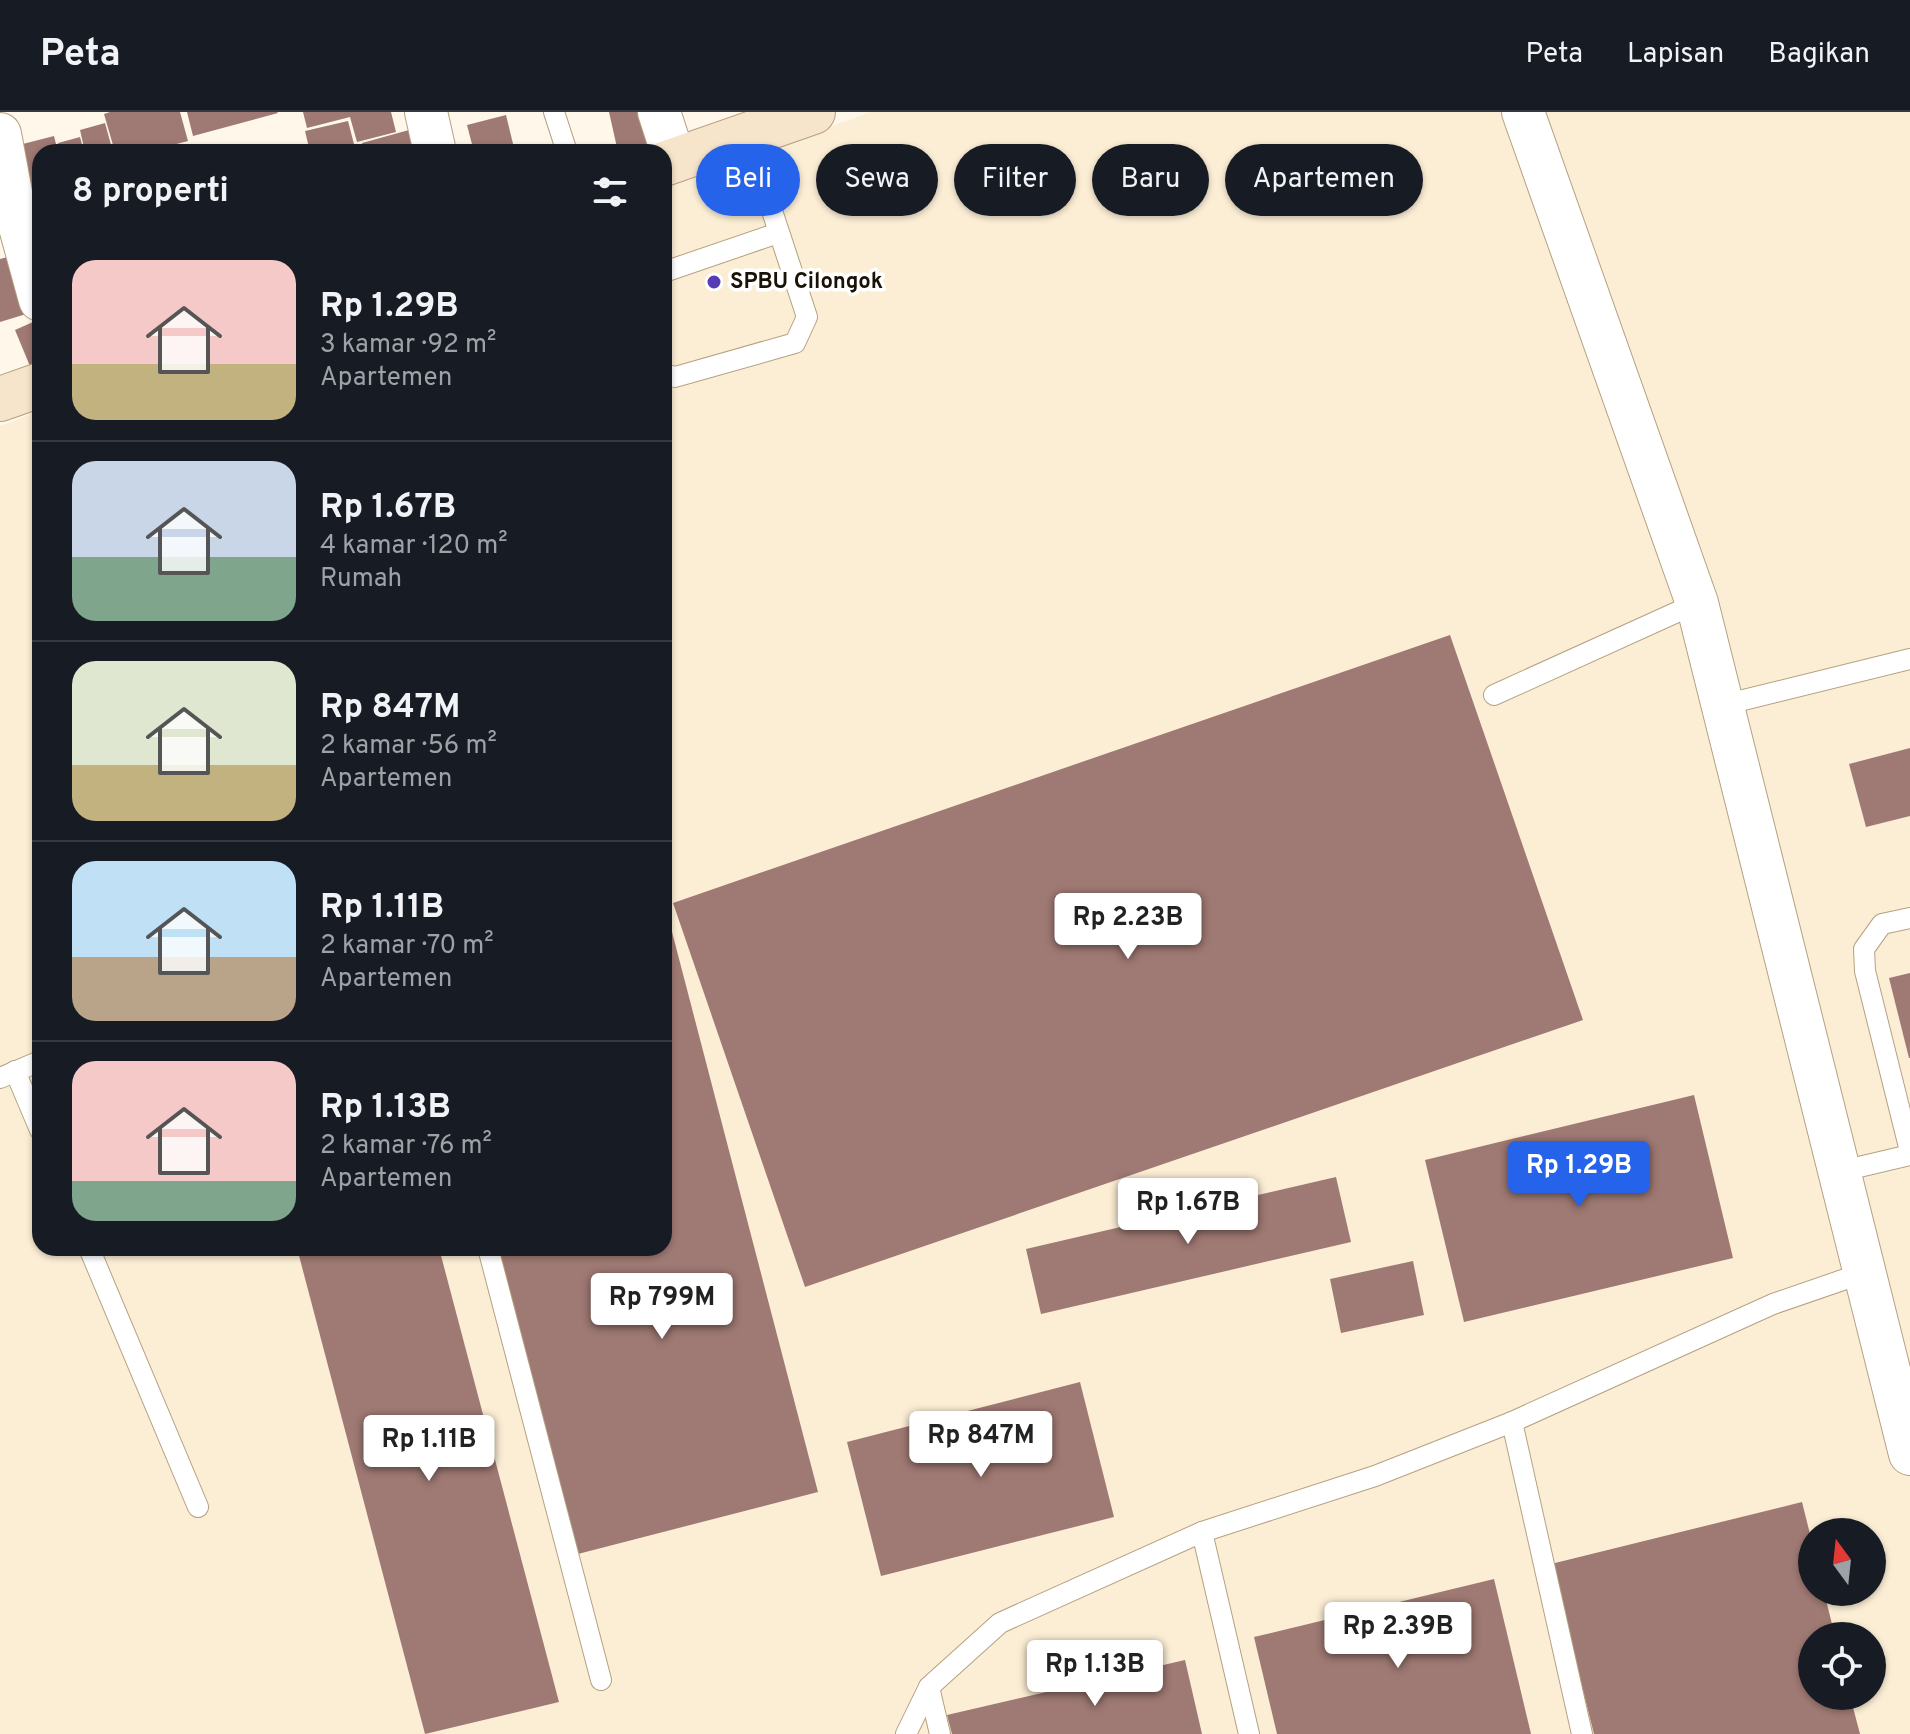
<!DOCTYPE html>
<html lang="id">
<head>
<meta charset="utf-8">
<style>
	:root { --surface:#171b24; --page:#242831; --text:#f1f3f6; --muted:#9ea1a6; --line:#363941; --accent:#2563eb }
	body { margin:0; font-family:Overpass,sans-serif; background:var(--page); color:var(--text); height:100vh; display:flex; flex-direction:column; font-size:30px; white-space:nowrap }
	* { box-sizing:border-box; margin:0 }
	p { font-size:26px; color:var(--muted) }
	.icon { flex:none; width:44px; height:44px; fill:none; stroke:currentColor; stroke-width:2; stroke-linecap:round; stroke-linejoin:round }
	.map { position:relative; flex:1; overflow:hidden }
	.sheet { position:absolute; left:32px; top:32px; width:640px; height:1112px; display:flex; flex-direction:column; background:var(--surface); border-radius:24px; box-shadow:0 2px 6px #0004 }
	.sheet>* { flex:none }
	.guide { position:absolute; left:696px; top:32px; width:760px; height:72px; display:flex; gap:16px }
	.needle { width:52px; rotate:345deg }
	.controls { position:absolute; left:1798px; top:1406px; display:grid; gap:16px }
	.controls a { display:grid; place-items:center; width:88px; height:88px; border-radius:50%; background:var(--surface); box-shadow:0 2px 6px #0004; font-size:40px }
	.price { position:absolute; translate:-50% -68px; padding:0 18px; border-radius:8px; background:#fff; color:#222; font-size:26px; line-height:52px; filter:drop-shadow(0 2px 4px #0008) }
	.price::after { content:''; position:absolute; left:50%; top:48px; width:24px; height:18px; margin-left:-12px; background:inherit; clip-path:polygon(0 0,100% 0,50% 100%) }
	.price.selected { background:var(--accent); color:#fff }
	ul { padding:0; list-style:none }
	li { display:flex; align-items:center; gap:24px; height:200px; padding:0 40px }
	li+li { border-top:2px solid var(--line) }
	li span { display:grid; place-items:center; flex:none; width:224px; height:160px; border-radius:24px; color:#555 }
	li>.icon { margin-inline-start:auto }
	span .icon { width:96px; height:96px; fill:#fffc; stroke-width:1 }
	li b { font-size:34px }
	h2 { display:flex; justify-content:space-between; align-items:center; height:96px; padding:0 40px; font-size:34px }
	.tag { padding:0 28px; border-radius:36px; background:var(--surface); box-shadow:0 2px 6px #0004; font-size:28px; line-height:72px }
	.tag.selected { background:var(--accent); color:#fff }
	header { display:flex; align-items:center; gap:48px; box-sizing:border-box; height:112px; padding:0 40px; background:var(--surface); border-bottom:2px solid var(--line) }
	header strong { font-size:38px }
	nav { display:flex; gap:44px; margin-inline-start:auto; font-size:28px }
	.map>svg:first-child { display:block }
</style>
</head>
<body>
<header>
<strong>Peta</strong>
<nav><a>Peta</a><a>Lapisan</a><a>Bagikan</a></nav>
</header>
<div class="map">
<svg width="1910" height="1622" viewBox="0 0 1910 1622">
	<rect width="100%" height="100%" fill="#fff7e9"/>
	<!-- built -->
	<path fill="#fceed5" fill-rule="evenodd" d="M871 0H1910V1622H0V314L40 299V1136H664V74ZM1812 1420H1872V1480H1812ZM1812 1524H1872V1584H1812Z"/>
	<!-- building -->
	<g fill="#9f7973">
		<polygon points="110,0 180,0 188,29 146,40 115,40 104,2"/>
		<polygon points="187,0 277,0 278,1 193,24"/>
		<polygon points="303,0 391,0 396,20 357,30 350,5 307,16"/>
		<polygon points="609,0 639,0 647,34 618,40"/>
		<polygon points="506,3 515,40 474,40 467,13"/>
		<polygon points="348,9 354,32 310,40 305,19"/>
		<polygon points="105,11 113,40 85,40 80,18"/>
		<polygon points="409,18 415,37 364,40 362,31"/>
		<polygon points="54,24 58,40 40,40 40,72 25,76 15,34"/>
		<polygon points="80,25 84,40 60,40 58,31"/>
		<polygon points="19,142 36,199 0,210 0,147"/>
		<polygon points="33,210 40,226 40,256 32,259 15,218"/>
		<polygon points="1450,523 1583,908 805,1175 673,791"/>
		<polygon points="1910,636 1910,704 1866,715 1849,652"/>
		<polygon points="665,793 818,1380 574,1443 494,1136 664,1136"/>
		<polygon points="1910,861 1910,946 1909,946 1889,866"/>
		<polygon points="1694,983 1733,1146 1464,1210 1425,1048"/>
		<polygon points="1336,1065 1351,1130 1041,1202 1026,1137"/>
		<polygon points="297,1136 439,1136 559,1590 425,1622"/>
		<polygon points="1413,1149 1424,1203 1341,1221 1330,1167"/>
		<polygon points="1080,1270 1114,1405 881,1464 847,1330"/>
		<polygon points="1802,1390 1812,1430 1812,1480 1824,1480 1835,1524 1812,1524 1812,1584 1850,1584 1860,1622 1594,1622 1551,1452"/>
		<polygon points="1494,1467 1531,1622 1277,1622 1254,1525"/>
		<polygon points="1185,1548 1202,1622 952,1622 947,1603"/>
	</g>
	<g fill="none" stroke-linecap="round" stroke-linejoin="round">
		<!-- service casing -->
		<g stroke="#b4a181" stroke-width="22">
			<g id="service">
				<polyline points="554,0 567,40"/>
				<polyline points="664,160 778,121"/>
				<polyline points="664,262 675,265 795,231 807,205 747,23"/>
				<polyline points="1494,583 1697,491"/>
				<polyline points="1723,593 1910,547"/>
				<polyline points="1910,806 1882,812 1864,837 1865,859 1910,1039"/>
				<polyline points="15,959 40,1018"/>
				<polyline points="0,966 40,949"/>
				<polyline points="1842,1059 1910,1043"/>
				<polyline points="89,1136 198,1395"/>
				<polyline points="488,1136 601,1568"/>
				<polyline points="1512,1310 1582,1622"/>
				<polyline points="1202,1420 1249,1622"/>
				<polyline points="929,1575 940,1622"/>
				<polyline points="906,1622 929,1575 1000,1511 1202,1420 1375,1364 1512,1310 1773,1192 1863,1161"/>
			</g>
		</g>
		<!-- minor casing -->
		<g stroke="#b4a181" stroke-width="44">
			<g id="minor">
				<polyline points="426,0 435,40"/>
				<polyline points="659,0 675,49"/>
				<polyline points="1523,0 1697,491 1910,1342"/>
				<polyline points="0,22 12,86 40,188"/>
			</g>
		</g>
		<!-- secondary casing -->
		<g stroke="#b4a181" stroke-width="46">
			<g id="secondary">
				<polyline points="664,52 813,0"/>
				<polyline points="0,287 40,273"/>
			</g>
		</g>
		<!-- service -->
		<use href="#service" stroke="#fff" stroke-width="20"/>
		<!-- minor -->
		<use href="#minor" stroke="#fff" stroke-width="42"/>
		<!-- secondary -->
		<use href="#secondary" stroke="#f6e5ca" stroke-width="44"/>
	</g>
	<!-- markers -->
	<circle fill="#583cb4" stroke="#fff" stroke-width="3" cx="714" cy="170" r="8"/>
	<g text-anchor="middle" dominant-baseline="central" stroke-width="7" stroke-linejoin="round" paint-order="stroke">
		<!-- poi labels -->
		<g font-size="22" font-weight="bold" fill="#191206" stroke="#fff" text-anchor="start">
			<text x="730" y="170">SPBU Cilongok</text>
		</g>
	</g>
</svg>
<div class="controls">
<a><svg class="needle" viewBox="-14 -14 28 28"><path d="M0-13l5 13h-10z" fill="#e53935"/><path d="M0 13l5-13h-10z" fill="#9ea1a6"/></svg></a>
<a><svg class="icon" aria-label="locate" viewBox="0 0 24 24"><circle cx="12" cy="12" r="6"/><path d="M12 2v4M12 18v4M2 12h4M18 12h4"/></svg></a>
</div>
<b class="price" style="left:1128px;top:849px">Rp 2.23B</b>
<b class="price selected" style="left:1579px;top:1097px">Rp 1.29B</b>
<b class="price" style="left:1188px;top:1134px">Rp 1.67B</b>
<b class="price" style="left:662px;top:1229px">Rp 799M</b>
<b class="price" style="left:981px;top:1367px">Rp 847M</b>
<b class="price" style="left:429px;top:1371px">Rp 1.11B</b>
<b class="price" style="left:1398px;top:1558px">Rp 2.39B</b>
<b class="price" style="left:1095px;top:1596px">Rp 1.13B</b>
<div class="guide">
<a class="tag selected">Beli</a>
<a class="tag">Sewa</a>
<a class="tag">Filter</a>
<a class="tag">Baru</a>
<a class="tag">Apartemen</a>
</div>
<section class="sheet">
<h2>8 properti<svg class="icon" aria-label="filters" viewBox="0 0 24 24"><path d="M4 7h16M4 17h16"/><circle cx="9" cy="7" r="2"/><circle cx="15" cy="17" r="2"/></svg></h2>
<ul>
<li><span style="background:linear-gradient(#f6c9c9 65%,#c2b280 0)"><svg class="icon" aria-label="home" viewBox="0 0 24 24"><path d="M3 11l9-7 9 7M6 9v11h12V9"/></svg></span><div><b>Rp 1.29B</b><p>3 kamar · 92 m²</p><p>Apartemen</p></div></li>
<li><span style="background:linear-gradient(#c9d6e8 60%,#7fa58c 0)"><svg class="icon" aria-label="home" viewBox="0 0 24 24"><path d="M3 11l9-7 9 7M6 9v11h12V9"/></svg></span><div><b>Rp 1.67B</b><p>4 kamar · 120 m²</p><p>Rumah</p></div></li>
<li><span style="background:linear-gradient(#dfe7d0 65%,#c2b280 0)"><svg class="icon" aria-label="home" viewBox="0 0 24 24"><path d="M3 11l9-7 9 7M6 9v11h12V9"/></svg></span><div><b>Rp 847M</b><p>2 kamar · 56 m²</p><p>Apartemen</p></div></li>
<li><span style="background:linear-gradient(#bfe0f5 60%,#b9a48a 0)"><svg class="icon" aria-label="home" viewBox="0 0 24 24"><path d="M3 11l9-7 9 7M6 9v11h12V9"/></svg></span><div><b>Rp 1.11B</b><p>2 kamar · 70 m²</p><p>Apartemen</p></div></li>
<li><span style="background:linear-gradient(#f6c9c9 75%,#7fa58c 0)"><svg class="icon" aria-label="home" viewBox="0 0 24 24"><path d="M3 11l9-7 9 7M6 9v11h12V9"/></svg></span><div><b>Rp 1.13B</b><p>2 kamar · 76 m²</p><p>Apartemen</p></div></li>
</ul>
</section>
</div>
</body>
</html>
